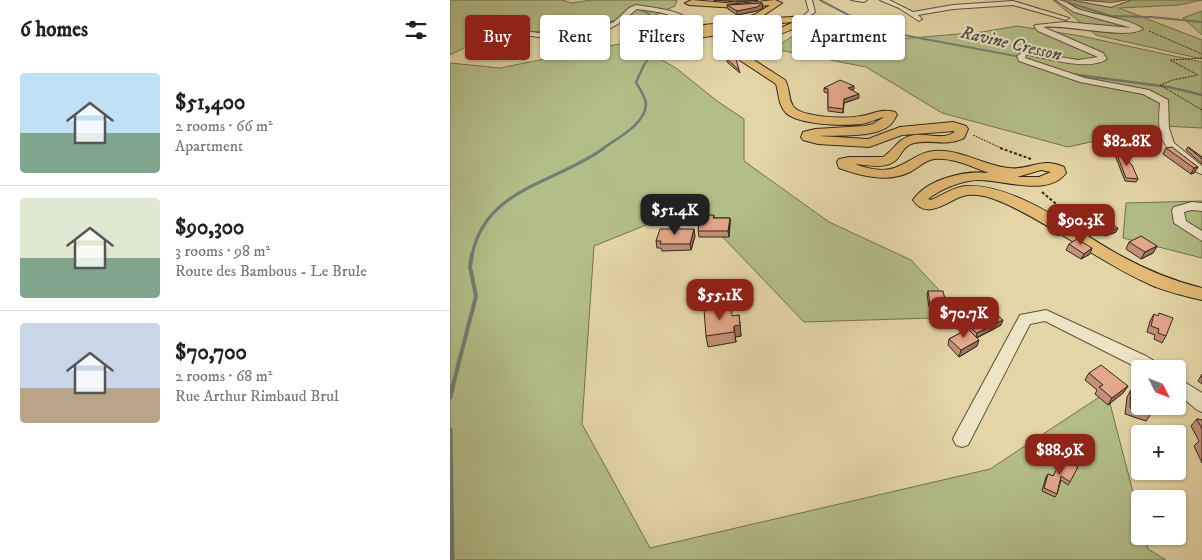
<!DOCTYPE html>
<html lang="en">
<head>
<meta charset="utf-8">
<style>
	:root { --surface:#fff; --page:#f6f6f6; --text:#222; --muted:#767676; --line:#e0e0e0; --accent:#8f2418 }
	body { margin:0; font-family:"IM FELL DW Pica",serif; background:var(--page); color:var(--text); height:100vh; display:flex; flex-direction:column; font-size:19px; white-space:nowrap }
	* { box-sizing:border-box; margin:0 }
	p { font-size:16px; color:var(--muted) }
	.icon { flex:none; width:28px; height:28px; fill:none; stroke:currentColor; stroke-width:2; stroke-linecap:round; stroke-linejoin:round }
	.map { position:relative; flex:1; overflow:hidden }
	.side { display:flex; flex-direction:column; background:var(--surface); width:450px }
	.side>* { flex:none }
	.hud { position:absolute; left:15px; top:15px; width:475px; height:45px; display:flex; gap:10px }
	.needle { width:32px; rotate:132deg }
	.tools { position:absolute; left:681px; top:360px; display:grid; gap:10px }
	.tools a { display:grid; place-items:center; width:55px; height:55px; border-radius:5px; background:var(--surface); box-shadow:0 1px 4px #0004; font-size:25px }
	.price { position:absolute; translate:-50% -42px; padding:0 11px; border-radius:10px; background:var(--accent); color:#fff; font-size:16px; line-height:32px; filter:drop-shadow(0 1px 2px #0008) }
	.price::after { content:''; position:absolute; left:50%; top:30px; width:15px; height:11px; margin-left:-8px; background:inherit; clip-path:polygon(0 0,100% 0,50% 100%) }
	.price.on { background:#222; color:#fff }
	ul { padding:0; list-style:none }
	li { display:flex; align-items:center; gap:15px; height:125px; padding:0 20px }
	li+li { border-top:1px solid var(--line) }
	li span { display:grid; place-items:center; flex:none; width:140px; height:100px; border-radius:5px; color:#555 }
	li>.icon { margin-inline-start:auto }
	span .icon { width:60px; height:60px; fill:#fffc; stroke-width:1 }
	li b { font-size:21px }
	h2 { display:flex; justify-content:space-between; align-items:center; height:60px; padding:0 20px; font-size:21px }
	.chip { padding:0 18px; border-radius:5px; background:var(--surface); box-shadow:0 1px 4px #0004; font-size:18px; line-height:45px }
	.chip.on { background:var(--accent); color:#fff }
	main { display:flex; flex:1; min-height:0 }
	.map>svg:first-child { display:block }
</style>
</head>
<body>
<main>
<section class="side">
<h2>6 homes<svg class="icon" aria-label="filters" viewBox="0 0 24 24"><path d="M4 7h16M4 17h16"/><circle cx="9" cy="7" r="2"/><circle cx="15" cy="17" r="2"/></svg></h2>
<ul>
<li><span style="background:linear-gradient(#bfe0f5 60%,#7fa58c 0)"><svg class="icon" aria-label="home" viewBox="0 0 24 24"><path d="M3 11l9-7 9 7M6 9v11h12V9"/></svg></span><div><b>$51,400</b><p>2 rooms · 66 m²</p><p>Apartment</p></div></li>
<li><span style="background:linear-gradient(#dfe7d0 60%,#7fa58c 0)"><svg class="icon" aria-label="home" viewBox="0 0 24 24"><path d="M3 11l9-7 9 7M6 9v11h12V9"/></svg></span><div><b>$90,300</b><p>3 rooms · 98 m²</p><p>Route des Bambous - Le Brule</p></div></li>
<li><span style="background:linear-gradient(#c9d6e8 65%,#b9a48a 0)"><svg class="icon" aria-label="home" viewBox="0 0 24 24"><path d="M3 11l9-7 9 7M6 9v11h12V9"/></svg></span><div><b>$70,700</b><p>2 rooms · 68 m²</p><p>Rue Arthur Rimbaud Brul</p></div></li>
</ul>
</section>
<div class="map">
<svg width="752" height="560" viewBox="0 0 752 560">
	<rect width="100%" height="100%" fill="#e3d5a6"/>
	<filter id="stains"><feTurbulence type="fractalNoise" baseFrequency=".004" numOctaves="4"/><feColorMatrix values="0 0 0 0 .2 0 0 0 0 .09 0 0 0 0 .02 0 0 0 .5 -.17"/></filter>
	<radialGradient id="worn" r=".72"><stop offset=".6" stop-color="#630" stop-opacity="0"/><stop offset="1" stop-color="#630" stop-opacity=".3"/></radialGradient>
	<!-- green -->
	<g fill="#b3bd87" stroke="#727250">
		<polygon points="0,0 112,0 122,3 141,0 227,0 225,6 194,20 142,22 26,42 0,55"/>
		<polygon points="603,0 752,0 729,5 669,8 752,40 752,59 646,35"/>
		<polygon points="752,11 752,35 733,18"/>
		<polygon points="567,26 631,36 752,62 752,128 713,126 618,147 492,113 416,67 324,49 341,37 414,42 532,32"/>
		<polygon points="179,42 226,68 267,101 294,119 294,161 379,222 461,260 514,317 354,322 243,206 144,246 132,424 200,548 540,469 657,392 690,519 690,536 695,536 698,549 716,560 0,560 0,63 50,68"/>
		<polygon points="752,201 752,258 673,238 676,203"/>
	</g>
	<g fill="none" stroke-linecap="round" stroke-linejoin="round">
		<!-- stream-far4 -->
		<g stroke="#717c76" stroke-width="2">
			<polyline points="370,0 410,21 448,34 571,57"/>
			<polyline points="611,0 661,16 701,17 752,22"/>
			<polyline points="188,8 209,20 213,28 207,35 205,51 193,66"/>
		</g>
		<!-- stream-far3 -->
		<g stroke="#717c76" stroke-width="2.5">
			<polyline points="620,74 719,87 752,95"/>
			<path d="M152 149C166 139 196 124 196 104 196 98 189 88 186 82L194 65"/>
		</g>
		<!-- stream-far2 -->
		<path stroke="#717c76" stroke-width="3" d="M22 255C36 187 107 183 154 148"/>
		<!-- stream-far1 -->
		<polyline stroke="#717c76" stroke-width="4" points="2,389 26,296 20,267 22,254"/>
		<!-- stream -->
		<g stroke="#717c76" stroke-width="5">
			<polyline points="0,397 2,388"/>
			<polyline points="0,430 2,560"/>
		</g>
		<!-- minor casing -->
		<g stroke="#5d523d" stroke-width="2">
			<g id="minor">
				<polygon points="356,0 362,0 365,12 355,19 352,17 359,11"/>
				<polygon points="401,0 417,0 414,2"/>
				<polygon points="430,0 439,0 463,12 503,5 563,1 619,18 616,20 563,5 503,9 468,15 472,19 469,21 449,8"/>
				<path d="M606 0C617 0 621 7 631 10 649 16 679 18 693 29 676 40 618 24 593 27L653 53 657 59C640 71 599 59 579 55H576L575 58 635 78 699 90 718 100 719 128 724 143 752 166V174C746 173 741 168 735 164 710 145 707 134 710 103L693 94 630 82 569 61 567 56 574 51 628 60 648 57 588 31 584 26 586 25 615 22 682 28 624 12Z"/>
				<polygon points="624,0 661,3 680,0 661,7"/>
				<path d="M186 5C201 8 243 10 244 29L249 32 245 34 237 32C232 12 205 12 187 9L168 24 151 33 122 39 111 40 66 34 35 41 33 47 26 45 29 38 66 30 111 36 122 35 146 29 164 22 179 8Z"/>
				<polygon points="742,202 752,203 752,211 742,210 734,212 736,221 752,231 752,241 724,223 722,210 724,207"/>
				<polygon points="596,310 696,356 709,364 711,369 690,369 595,321 580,324 518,445 512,447 506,445 503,439 506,433 570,315"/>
				<path d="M728 378 752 393V412C743 409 736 399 728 394Z"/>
			</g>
		</g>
		<!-- major casing -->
		<g stroke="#30261a" stroke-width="2">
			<path id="major" d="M242 0 287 4 325 0 332 3 308 19 359 16V20C337 34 316 41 290 35L295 43 296 55 335 80C340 88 338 98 343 106 351 118 398 119 411 116 424 114 432 108 445 112L447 115C445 118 443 123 440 125 426 138 388 135 369 136L418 139 450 127 503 122 516 126 518 129 514 138C496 147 482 139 464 143 455 145 452 153 447 159 436 170 418 165 405 164 418 169 436 173 449 166 461 161 470 152 484 151 510 149 533 165 558 168 580 171 591 156 614 167L616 173C598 197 554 180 529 180 512 180 491 189 478 199L481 200C493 195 503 187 516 186 565 183 629 233 671 256 697 270 723 281 752 288V300C735 296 717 292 701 285 649 262 605 226 554 203 543 198 526 192 513 196 497 201 477 221 463 200 477 179 515 170 539 173 522 167 503 157 484 159 475 160 468 168 460 172 438 183 411 176 389 168L387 162 389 159 399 157H433C445 149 448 138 464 135 476 133 497 141 505 131L452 135 419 147 368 144 353 140 351 137 353 132 365 129 415 126 423 124 434 117C426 119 419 123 411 124 394 126 349 125 336 113 328 105 329 93 326 84L288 59 283 38C269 30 252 43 239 33 259 14 288 32 311 32 322 32 333 27 344 22L294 26 289 24V20L306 14 320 5 287 8 239 5 235 3ZM591 170 601 172 589 177H567Z"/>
		</g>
		<!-- path-far1 -->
		<g stroke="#30261a" stroke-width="1" stroke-dasharray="2 1" stroke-linecap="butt">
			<polyline points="699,31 752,54"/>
			<polyline points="308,44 308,56"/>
			<polyline points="752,58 720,60 748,75 723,80 710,85 752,110"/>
			<polyline points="523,135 553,149"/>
		</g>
		<!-- path -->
		<g stroke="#30261a" stroke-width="2" stroke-dasharray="3 2" stroke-linecap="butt">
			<polyline points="550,148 581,159"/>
			<polyline points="592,192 611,208 615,215"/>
		</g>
		<!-- minor -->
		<use href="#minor" fill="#ede4c5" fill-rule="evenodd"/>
		<!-- major -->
		<use href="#major" fill="#e2ba73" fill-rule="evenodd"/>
	</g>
	<!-- wall -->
	<g fill="#c39078" stroke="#30261a">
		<polygon points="263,0 308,0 287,2"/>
		<polygon points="312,3 313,8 307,11 287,15 278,9 277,5"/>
		<polygon points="274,52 289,70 290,73 278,63 274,55"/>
		<polygon points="374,88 404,89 402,90 409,98 394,103 393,113 378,111 378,93 374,92"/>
		<polygon points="664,147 688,179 686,182 675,181 663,150"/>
		<polygon points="738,147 752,157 752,164 736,150"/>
		<polygon points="716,148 748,167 744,173 741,174 713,154"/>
		<polygon points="264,215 264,218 280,218 280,223 279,237 249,237 248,231"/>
		<polygon points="647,226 666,232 655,236 646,229"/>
		<polygon points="245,236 241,250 212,251 211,248 207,248 206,241"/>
		<polygon points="679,242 707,246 703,253 691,259 676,249"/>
		<polygon points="619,244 640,254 631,259 616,250"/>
		<polygon points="478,291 496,304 495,307 479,307 477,295"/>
		<polygon points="704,314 716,336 712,343 704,339 705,335 697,332 700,321"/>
		<polygon points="289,315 291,336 285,337 286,342 258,347 256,336 283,316"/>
		<polygon points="516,324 551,325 527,338 527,346 509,357 498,345 499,339 516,330 515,329"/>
		<polygon points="639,373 678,386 673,393 658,405 645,394 647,390 635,380"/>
		<polygon points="752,374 752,384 748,381"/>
		<polygon points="681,390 701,414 696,421 675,414 677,397"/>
		<polygon points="747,419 752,420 752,463 744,446 749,441 741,426"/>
		<polygon points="614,464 620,482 618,485 611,480 607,494 605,497 592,491 596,477 598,474 603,476"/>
	</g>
	<!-- shaded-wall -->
	<g fill="#9f7561" stroke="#30261a">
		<polygon points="287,0 308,0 287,2"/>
		<polygon points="312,3 313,8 307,11 287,15 287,11"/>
		<polygon points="404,86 404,89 398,92 398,88"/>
		<polygon points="409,94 409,98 394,103 393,113 394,99"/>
		<polygon points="748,167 744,173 741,174 744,168"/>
		<polygon points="280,218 280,223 279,237 278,231"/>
		<polygon points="668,228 666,232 655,236 657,233"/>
		<polygon points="244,229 245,236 241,250 240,244"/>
		<polygon points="707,246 703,253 691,259 695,252"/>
		<polygon points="642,248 640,254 631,259 634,254"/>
		<polygon points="289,315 291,336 285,337 286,342 284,326"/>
		<polygon points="553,320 551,325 526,338 527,333"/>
		<polygon points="529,340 527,346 509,357 511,350"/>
		<polygon points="678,386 673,393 658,405 662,398"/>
	</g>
	<!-- building -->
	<g fill="#e3a78b" stroke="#30261a">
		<polygon points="312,3 307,7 287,11 277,5"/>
		<polygon points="274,52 284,52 289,70 278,60"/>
		<polygon points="390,80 404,86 398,88 409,94 394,99 393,109 378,107 378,89 374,88"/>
		<polygon points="664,147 682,165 688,179 676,178"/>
		<polygon points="722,147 748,167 744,168 716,148"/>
		<polygon points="738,147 752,157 752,159"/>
		<polygon points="250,215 264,215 263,218 280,218 278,231 248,231"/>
		<polygon points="658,222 668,228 657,233 647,226"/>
		<polygon points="210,229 244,229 240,244 210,244 211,241 206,241"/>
		<polygon points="691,236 707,246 695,252 679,242"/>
		<polygon points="627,239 642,248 634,254 619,244"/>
		<polygon points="478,291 493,291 496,304 480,304"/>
		<polygon points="281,305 282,316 289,315 290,325 284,326 284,332 256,336 254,309"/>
		<polygon points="539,309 553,320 527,333 516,324"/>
		<polygon points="709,313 723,318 716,336 708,333 709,329 701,326 704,314 708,316"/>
		<polygon points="518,329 529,340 511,350 499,339"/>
		<polygon points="651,365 678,386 662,398 649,387 653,385 639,373"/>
		<polygon points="681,390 690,393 690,406 702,406 701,414 680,408"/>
		<polygon points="747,419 752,420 752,429"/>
		<polygon points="613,458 615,459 614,464 616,465 619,461 628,467 620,482 611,476 607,494 594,488 598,474 603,476"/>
	</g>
	<g text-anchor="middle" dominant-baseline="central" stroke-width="4" stroke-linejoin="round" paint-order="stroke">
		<!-- far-water labels -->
		<g font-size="18" font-style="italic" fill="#4b4a40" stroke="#ede4c5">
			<text transform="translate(561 44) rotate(13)">Ravine Cresson</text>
		</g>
	</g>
	<rect width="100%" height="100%" filter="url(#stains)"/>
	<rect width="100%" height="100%" fill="url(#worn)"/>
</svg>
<div class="tools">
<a><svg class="needle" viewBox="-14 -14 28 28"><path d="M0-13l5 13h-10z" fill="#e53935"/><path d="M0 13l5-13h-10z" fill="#767676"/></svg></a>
<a>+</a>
<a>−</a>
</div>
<b class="price" style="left:677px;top:167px">$82.8K</b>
<b class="price on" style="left:225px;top:236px">$51.4K</b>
<b class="price" style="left:631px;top:246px">$90.3K</b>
<b class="price" style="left:270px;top:321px">$55.1K</b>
<b class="price" style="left:514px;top:339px">$70.7K</b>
<b class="price" style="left:610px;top:476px">$88.9K</b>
<div class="hud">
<a class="chip on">Buy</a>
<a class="chip">Rent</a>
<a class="chip">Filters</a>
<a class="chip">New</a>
<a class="chip">Apartment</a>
</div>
</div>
</main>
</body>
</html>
